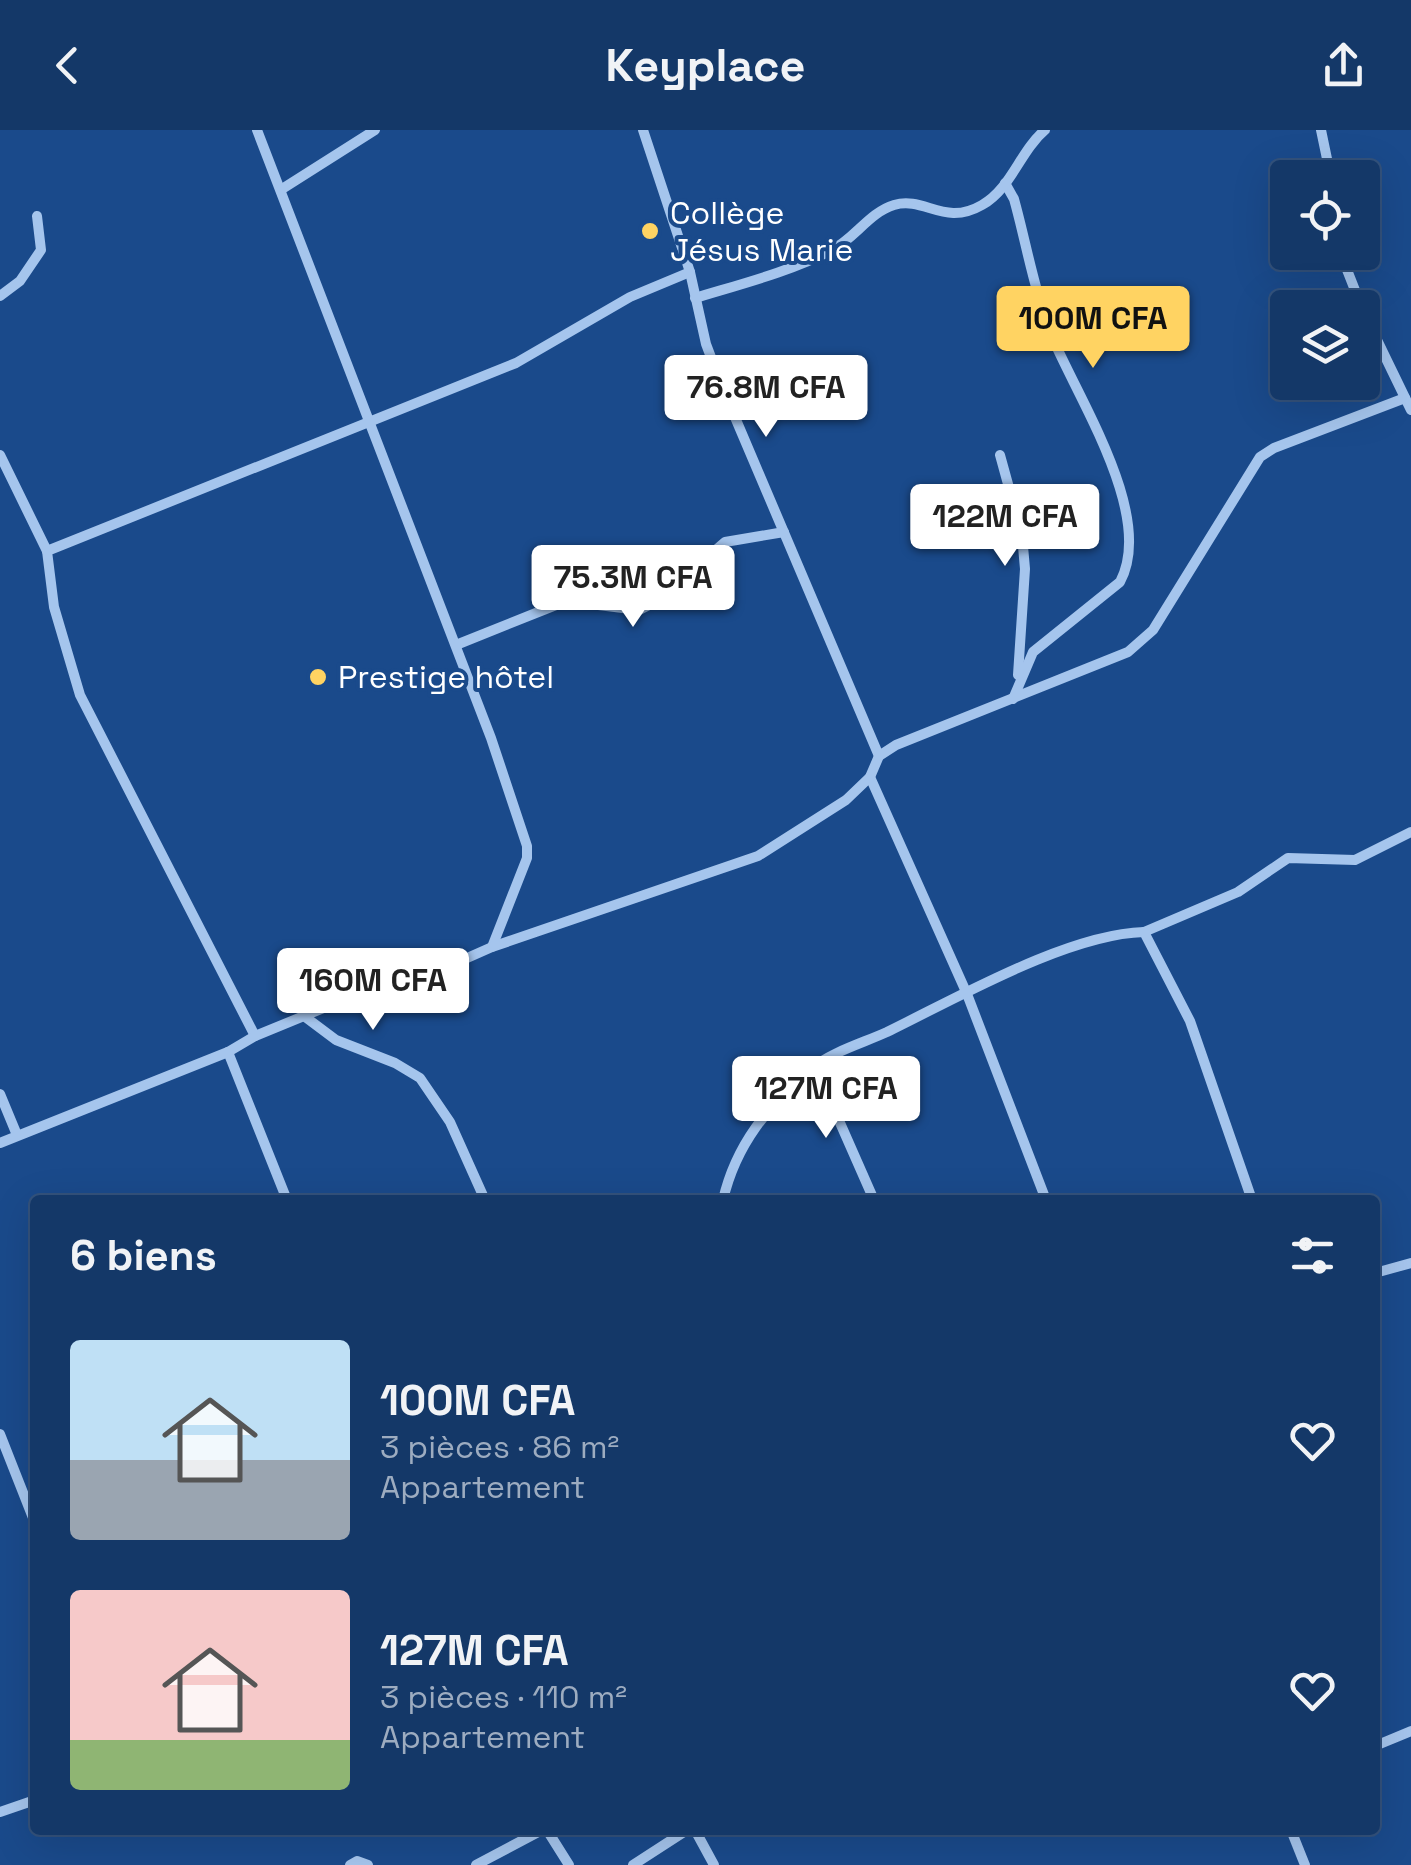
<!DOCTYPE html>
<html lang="fr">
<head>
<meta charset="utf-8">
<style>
	:root { --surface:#143868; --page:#1d3f6e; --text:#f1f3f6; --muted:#9dacc0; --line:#33527c; --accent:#ffd362 }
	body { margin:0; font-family:"Space Grotesk",sans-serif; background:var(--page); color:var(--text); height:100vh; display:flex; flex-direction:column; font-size:38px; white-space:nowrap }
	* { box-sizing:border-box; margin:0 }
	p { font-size:32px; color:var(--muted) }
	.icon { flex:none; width:55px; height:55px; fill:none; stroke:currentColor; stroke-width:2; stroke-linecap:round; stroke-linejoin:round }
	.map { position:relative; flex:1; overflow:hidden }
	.side { position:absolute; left:30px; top:1065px; width:1350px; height:640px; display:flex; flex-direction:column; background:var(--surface); border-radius:10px; box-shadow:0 10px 40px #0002,0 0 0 2px var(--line) }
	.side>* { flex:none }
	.controls { position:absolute; left:1270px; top:30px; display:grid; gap:20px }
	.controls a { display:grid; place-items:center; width:110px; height:110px; border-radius:10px; background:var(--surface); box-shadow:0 10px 40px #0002,0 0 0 2px var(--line); font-size:50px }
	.price { position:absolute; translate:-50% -85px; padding:0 22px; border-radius:10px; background:#fff; color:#222; font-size:32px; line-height:65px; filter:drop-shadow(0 2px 5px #0008) }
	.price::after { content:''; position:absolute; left:50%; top:60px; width:30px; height:22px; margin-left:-15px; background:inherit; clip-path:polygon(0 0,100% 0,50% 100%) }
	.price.active { background:var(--accent); color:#111 }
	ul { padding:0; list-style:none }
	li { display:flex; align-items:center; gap:30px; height:250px; padding:0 40px }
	li span { display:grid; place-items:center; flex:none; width:280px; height:200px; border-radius:10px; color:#555 }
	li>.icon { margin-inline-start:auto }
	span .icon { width:120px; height:120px; fill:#fffc; stroke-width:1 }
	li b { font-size:42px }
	h2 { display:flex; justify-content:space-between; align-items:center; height:120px; padding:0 40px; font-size:42px }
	header { display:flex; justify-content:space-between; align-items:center; height:130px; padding:0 40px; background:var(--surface); font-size:45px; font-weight:700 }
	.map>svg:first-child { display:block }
</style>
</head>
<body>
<header><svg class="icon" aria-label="back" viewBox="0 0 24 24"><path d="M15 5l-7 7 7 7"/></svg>Keyplace<svg class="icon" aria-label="share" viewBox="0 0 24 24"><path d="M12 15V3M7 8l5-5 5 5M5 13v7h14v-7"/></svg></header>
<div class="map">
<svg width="1411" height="1735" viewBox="0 0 1411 1735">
	<rect width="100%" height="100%" fill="#1a4a8b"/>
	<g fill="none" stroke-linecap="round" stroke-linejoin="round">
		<!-- street -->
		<g stroke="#a5c5ed" stroke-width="10">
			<polyline points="257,0 491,608 527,716 527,728 492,817"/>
			<polyline points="643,0 690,142 706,214 723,259 879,626"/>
			<polyline points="1321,0 1331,48"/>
			<path d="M1005 53 1014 69C1026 112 1034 160 1050 202 1076 266 1156 385 1120 452L1033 522 1013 569"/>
			<polyline points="282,59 375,0"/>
			<polyline points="1340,122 1362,178"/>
			<polyline points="0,166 20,151 41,120 37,86"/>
			<path d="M695 168C741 154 789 142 832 120 854 109 870 82 894 75 925 66 944 97 982 75 1011 59 1020 21 1045 0"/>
			<polyline points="1362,179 1411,280"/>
			<polyline points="0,325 47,421"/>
			<polyline points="1000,325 1022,405 1025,439 1018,545"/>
			<polyline points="456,515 566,471 639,480 655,472 725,412 784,402"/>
			<polyline points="870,647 967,864 1046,1070"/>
			<polyline points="1144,802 1238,762 1288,728 1355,730 1411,702"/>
			<polyline points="304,886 336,910 395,933 420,948 450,992 485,1070"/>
			<polyline points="255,906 80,565 54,477 47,421 516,233 630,167 690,142"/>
			<polyline points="228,922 287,1070"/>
			<polyline points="815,936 874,1070"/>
			<polyline points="0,964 17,1005"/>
			<polyline points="0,1013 228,922 255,906 343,870 422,848 492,817 758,726 846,670 870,647 879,626 896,615 1128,522 1153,500 1260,327 1274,318 1405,268"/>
			<path d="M723 1070C736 1014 768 976 811 939 831 922 863 913 887 902 957 868 1068 804 1144 802L1190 891 1252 1070"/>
			<polyline points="1375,1143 1411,1133"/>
			<polyline points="0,1304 35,1393"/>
			<polyline points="1375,1616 1411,1601"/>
			<polyline points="0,1682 35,1670"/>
			<polyline points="547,1700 569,1735"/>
			<polyline points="695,1700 714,1735"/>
			<polyline points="1291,1700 1305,1735"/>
			<polyline points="350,1735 357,1731 368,1735"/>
			<polyline points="476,1735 542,1700"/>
			<polyline points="633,1735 687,1700"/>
		</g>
	</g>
	<!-- markers -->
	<g fill="#ffd362" stroke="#1a4a8b" stroke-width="4">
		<circle cx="650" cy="101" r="10"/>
		<circle cx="318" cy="547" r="10"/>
	</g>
	<g text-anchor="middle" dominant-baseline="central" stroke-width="8" stroke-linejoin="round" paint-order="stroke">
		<!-- poi labels -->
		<g font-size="32" fill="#fff" stroke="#1a4a8b" text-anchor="start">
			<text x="670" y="83">Collège<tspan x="670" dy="37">Jésus Marie</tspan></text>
			<text x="338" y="547">Prestige hôtel</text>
		</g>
	</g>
</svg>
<div class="controls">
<a><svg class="icon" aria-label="locate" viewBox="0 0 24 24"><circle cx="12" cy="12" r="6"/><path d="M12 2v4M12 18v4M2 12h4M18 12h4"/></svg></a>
<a><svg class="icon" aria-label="layers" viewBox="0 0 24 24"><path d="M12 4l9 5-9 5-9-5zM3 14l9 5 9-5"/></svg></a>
</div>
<b class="price active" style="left:1093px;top:241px">100M CFA</b>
<b class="price" style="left:766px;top:310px">76.8M CFA</b>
<b class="price" style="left:1005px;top:439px">122M CFA</b>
<b class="price" style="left:633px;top:500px">75.3M CFA</b>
<b class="price" style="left:373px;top:903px">160M CFA</b>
<b class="price" style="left:826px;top:1011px">127M CFA</b>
<section class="side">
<h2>6 biens<svg class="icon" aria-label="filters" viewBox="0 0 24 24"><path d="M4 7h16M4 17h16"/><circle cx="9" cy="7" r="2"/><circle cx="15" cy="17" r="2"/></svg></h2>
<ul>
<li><span style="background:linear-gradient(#bfe0f5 60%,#9aa5b1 0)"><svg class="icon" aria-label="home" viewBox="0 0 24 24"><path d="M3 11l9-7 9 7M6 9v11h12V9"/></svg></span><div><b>100M CFA</b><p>3 pièces · 86 m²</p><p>Appartement</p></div><svg class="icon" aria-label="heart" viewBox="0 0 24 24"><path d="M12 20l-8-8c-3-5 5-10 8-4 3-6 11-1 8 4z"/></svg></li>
<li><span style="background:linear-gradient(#f6c9c9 75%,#8fb573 0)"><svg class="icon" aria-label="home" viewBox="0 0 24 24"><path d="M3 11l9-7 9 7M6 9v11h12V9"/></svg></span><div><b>127M CFA</b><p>3 pièces · 110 m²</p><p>Appartement</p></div><svg class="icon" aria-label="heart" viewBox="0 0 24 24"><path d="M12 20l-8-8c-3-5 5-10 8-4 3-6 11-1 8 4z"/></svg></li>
</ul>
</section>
</div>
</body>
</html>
